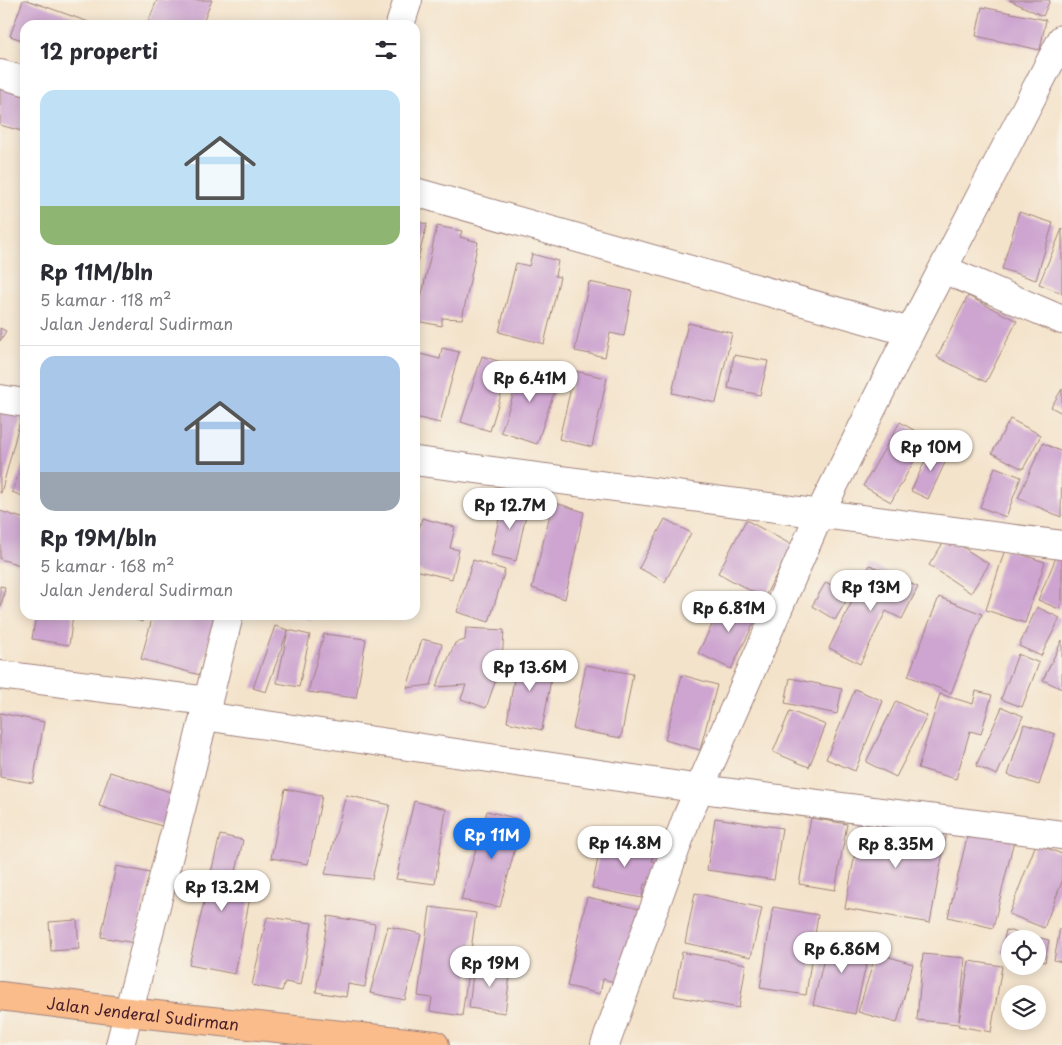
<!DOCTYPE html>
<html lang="id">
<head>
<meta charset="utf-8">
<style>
	:root { --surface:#fff; --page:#f7f7f7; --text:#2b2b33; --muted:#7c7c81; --line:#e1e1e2; --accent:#1a73e8 }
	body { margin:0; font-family:"Playpen Sans",sans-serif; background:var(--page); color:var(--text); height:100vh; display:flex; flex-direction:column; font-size:19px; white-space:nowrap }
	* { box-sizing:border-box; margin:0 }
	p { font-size:16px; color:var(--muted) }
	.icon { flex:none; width:28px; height:28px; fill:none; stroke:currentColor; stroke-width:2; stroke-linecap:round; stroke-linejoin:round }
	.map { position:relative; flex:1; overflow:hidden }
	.sheet { position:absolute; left:20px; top:20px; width:400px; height:600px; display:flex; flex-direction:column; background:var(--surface); border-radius:15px; box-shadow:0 2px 12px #0003 }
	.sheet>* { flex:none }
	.tools { position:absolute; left:1001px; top:930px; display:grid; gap:10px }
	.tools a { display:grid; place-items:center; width:45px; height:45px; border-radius:50%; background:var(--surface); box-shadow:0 2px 12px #0003; font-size:25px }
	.price { position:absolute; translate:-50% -42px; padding:0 11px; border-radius:18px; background:#fff; color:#222; font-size:16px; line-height:32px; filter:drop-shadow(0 1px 2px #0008) }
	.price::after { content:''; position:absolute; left:50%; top:30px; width:15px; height:11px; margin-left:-8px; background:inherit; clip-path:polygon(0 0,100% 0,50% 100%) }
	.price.current { background:var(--accent); color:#fff }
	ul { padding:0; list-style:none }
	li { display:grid; align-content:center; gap:10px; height:265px; padding:0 20px }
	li+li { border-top:1px solid var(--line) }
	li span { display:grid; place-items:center; height:155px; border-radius:15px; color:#555 }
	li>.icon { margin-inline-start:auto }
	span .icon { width:90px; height:90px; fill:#fffc; stroke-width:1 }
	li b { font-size:21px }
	h2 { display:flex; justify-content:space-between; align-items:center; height:60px; padding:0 20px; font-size:21px }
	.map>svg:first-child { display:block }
</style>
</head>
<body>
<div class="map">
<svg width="1062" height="1045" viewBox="0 0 1062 1045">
	<rect width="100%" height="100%" fill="#f7f3e8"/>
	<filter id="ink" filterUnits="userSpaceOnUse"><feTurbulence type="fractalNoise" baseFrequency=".02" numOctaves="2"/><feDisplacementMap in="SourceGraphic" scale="10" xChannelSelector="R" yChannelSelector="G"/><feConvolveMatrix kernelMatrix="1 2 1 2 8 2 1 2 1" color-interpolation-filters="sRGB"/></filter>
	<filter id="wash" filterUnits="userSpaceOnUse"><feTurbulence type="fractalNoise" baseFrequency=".0096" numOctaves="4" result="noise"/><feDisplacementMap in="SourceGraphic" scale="20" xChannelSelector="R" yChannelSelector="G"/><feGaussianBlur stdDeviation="1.12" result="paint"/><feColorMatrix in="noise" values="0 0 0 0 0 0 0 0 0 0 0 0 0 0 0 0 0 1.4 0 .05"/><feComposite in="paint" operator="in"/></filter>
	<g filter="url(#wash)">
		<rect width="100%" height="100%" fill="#f4e3cb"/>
		<g id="blocks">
			<!-- building -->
			<g fill="#cda5d0">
				<polygon points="23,0 27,0 97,25 25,25 25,41 10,36"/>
				<polygon points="157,0 212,0 202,25 147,25"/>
				<polygon points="1009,0 1050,0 1043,16"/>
				<polygon points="982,7 1046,20 1040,50 976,36"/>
				<polygon points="0,84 25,92 25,132 0,125"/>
				<polygon points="1019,212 1053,223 1036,280 1002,269"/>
				<polygon points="415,221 427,224 416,266 415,266"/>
				<polygon points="437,226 462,231 460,237 478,242 462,319 442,318 442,326 416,321"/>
				<polygon points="1062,229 1062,293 1039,284"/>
				<polygon points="532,254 558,261 555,276 560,277 544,344 499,332 516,263 529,266"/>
				<polygon points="589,282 632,291 624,336 610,333 605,357 575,351"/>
				<polygon points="968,296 1017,321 986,382 937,357"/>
				<polygon points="688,323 732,333 716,403 672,393"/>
				<polygon points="0,328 6,331 0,341"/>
				<polygon points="442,348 459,352 440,423 415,417 415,375 420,354 440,359"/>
				<polygon points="734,355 768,361 760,395 728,388"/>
				<polygon points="482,356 510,365 490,431 461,422"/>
				<polygon points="524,362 560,374 537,444 501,432"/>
				<polygon points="575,371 607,378 592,447 559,439"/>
				<polygon points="1062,389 1062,413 1051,407"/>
				<polygon points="0,411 21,417 1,493 0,493"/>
				<polygon points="1010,419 1041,435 1023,469 992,453"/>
				<polygon points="900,422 927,438 891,502 863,486"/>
				<polygon points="1043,443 1062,452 1061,517 1018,498"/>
				<polygon points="933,444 950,452 928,499 911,491"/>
				<polygon points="25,458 25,497 12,492"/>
				<polygon points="995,467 1021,477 1006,517 980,507"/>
				<polygon points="503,500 528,505 516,561 491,555"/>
				<polygon points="553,502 584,512 565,599 532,588"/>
				<polygon points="0,511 25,519 25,549 20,565 0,559"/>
				<polygon points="422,518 455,527 450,548 459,550 452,579 415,570 415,546"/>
				<polygon points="665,519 691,533 665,582 639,568"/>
				<polygon points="746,520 792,545 764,598 718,573"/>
				<polygon points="947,537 989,564 971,593 929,565"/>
				<polygon points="1005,549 1045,562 1025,623 986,610"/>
				<polygon points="1057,555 1062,557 1062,601 1059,609 1038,600"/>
				<polygon points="473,560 505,570 489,622 457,612"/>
				<polygon points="870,565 918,587 902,619 886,611 860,664 829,648"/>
				<polygon points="826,582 849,596 835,620 812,606"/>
				<polygon points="0,586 5,587 1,607 0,607"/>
				<polygon points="726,597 759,613 731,669 698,653"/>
				<polygon points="939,597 982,614 951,693 908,676"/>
				<polygon points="1037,607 1060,618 1041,656 1019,646"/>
				<polygon points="36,615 73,615 69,645 32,639"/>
				<polygon points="123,615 144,615 142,622"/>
				<polygon points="153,615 216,615 200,675 141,659"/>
				<polygon points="301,615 314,615 311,621"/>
				<polygon points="275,626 288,630 266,692 253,688"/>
				<polygon points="466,628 504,630 502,662 486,708 461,699 466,685 436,687 455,643 465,640"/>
				<polygon points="288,630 310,635 299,687 277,683"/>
				<polygon points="324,634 366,639 356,698 308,692"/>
				<polygon points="422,639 442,644 431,685 407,688"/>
				<polygon points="1062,640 1062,689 1043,680"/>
				<polygon points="518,654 554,662 542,730 507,722"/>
				<polygon points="1018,654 1039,663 1022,707 1001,699"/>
				<polygon points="586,665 633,674 621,738 573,729"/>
				<polygon points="682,675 717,685 700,750 665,740"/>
				<polygon points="790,678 842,689 837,714 785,703"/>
				<polygon points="855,689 883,701 855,771 826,759"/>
				<polygon points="976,691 992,695 981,734 970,731 956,779 918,768 940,694 973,704"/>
				<polygon points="896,701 927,716 896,777 866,762"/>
				<polygon points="1002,707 1023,716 997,775 976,766"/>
				<polygon points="790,711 826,725 809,767 773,752"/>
				<polygon points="0,713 44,722 33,783 0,777"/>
				<polygon points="1024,724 1055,734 1039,785 1008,775"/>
				<polygon points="110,772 173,793 162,826 99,806"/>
				<polygon points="285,789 322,796 308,864 271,858"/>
				<polygon points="346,795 390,805 372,879 325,874"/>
				<polygon points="414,801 446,809 435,884 396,879"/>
				<polygon points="487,811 522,820 500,907 461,900"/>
				<polygon points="862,815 947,831 930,923 845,908"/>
				<polygon points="715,818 782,828 774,880 707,870"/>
				<polygon points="811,818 847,824 835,890 799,884"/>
				<polygon points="970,825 1015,836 993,928 948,917"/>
				<polygon points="220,835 243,840 234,881 252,887 235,974 189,965"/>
				<polygon points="602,838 655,849 652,861 662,863 657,886 644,884 642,898 592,888"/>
				<polygon points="1036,844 1062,854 1062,882 1044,928 1009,914"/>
				<polygon points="116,866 150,873 135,943 101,937"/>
				<polygon points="695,893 762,908 751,957 685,943"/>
				<polygon points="587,897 640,909 623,984 603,979 600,994 567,986"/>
				<polygon points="430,907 476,913 462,1016 430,1011 432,998 418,996"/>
				<polygon points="773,907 818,915 806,995 760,988"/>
				<polygon points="328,916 375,924 365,987 348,984 346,997 316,992"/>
				<polygon points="267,917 312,923 301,985 285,982 282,991 252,985"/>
				<polygon points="77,920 79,949 51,951 49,922"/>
				<polygon points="388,926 421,934 405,1000 370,993"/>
				<polygon points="1060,929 1062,930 1062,962 1054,960"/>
				<polygon points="1006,930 1049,940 1045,962 1038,961 1038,939 1010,939 1010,955 1001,953"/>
				<polygon points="830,933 871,943 855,1014 813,1005"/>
				<polygon points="682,952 746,964 739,1008 674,996"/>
				<polygon points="876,953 913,964 897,1023 858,1012"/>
				<polygon points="923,954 965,958 959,1021 969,961 1002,966 991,1032 958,1026 959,1024 917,1020"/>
				<polygon points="474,964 511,968 505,1013 469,1008"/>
			</g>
		</g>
	</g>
	<g filter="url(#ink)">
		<use href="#blocks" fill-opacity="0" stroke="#9f817b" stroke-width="1"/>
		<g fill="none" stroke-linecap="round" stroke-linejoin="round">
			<!-- street casing -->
			<g stroke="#9f817b" stroke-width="30">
				<g id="street">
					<polyline points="400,25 408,0"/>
					<polyline points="0,74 25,81"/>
					<polyline points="415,192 910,332"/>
					<polyline points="943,269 1062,320"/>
					<polyline points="0,399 25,403"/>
					<polyline points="415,461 1062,545"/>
					<polyline points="0,675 208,701"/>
					<polyline points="204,716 701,789 1062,835"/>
					<polyline points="120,1045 191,770 229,615"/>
					<polyline points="605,1045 687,817 820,513 910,332 1062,39"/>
				</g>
			</g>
			<!-- highway casing -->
			<g stroke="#9f817b" stroke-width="30">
				<g id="highway">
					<path id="s1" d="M0 996 128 1012 435 1045"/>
				</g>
			</g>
			<!-- street -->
			<use href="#street" stroke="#fff" stroke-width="28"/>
			<!-- highway -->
			<use href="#highway" stroke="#f9bc8a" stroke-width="28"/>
		</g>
	</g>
	<g text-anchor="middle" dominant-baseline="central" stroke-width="4" stroke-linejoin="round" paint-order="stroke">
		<!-- street labels -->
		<g font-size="16" fill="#4a1f2b" stroke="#f7f3e8">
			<text stroke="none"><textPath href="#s1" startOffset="144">Jalan Jenderal Sudirman</textPath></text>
		</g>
	</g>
</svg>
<div class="tools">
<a><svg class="icon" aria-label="locate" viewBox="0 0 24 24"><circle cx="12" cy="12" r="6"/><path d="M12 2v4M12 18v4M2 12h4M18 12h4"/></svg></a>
<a><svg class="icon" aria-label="layers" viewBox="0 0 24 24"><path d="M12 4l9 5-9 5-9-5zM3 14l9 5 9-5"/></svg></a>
</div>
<b class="price" style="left:530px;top:403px">Rp 6.41M</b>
<b class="price" style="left:931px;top:472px">Rp 10M</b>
<b class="price" style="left:510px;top:530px">Rp 12.7M</b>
<b class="price" style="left:871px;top:612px">Rp 13M</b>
<b class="price" style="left:729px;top:633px">Rp 6.81M</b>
<b class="price" style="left:530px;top:692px">Rp 13.6M</b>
<b class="price current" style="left:492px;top:860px">Rp 11M</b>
<b class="price" style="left:625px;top:868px">Rp 14.8M</b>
<b class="price" style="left:896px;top:869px">Rp 8.35M</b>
<b class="price" style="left:222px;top:912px">Rp 13.2M</b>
<b class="price" style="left:842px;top:974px">Rp 6.86M</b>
<b class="price" style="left:490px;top:988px">Rp 19M</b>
<section class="sheet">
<h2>12 properti<svg class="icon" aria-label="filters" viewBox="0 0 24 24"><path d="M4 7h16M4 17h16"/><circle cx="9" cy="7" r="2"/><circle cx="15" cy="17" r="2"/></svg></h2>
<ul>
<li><span style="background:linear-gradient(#bfe0f5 75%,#8fb573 0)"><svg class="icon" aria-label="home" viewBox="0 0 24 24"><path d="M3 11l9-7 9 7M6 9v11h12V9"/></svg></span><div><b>Rp 11M/bln</b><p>5 kamar · 118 m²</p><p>Jalan Jenderal Sudirman</p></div></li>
<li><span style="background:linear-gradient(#a9c7e8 75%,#9aa5b1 0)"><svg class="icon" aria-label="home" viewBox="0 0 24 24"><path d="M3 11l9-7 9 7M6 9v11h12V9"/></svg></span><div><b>Rp 19M/bln</b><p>5 kamar · 168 m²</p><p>Jalan Jenderal Sudirman</p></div></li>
</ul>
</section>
</div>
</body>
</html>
